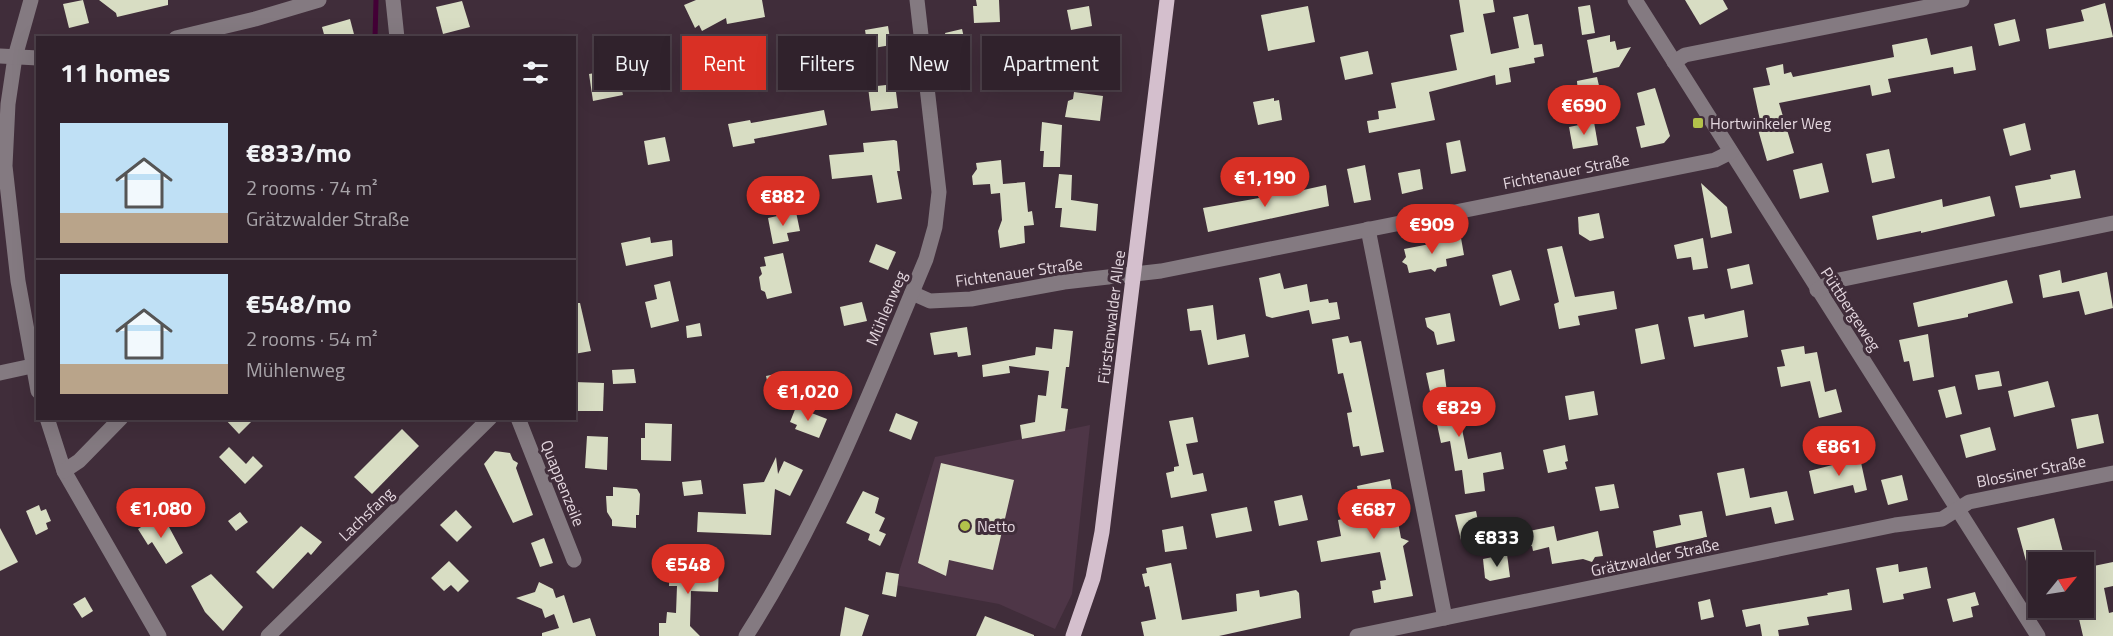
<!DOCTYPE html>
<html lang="en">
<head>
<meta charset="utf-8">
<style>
	:root { --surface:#30222c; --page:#382a34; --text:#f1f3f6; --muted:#a8a4a9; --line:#4b3f48; --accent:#d93025 }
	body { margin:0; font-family:"Titillium Web",sans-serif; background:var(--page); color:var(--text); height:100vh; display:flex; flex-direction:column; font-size:22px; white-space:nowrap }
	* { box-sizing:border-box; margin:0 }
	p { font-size:20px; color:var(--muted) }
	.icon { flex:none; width:33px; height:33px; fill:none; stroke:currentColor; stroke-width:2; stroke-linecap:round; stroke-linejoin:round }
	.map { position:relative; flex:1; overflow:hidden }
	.sheet { position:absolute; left:36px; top:36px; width:540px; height:384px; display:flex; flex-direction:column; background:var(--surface); border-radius:0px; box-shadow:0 6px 24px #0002,0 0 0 2px var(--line) }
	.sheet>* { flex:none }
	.hud { position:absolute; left:594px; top:36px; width:570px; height:54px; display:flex; gap:12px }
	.needle { width:39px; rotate:60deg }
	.controls { position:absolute; left:2028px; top:552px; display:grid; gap:12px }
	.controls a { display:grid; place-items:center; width:66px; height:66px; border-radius:0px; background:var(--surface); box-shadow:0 6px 24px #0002,0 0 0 2px var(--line); font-size:30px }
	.price { position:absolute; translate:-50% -51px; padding:0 14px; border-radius:21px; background:var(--accent); color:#fff; font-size:20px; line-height:39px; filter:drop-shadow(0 2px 3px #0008) }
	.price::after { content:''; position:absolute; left:50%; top:36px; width:18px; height:14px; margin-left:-9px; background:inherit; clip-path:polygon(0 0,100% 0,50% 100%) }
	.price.active { background:#222; color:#fff }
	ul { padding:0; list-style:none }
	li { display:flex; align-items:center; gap:18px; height:150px; padding:0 24px }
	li+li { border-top:2px solid var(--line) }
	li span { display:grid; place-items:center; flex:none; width:168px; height:120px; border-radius:0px; color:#555 }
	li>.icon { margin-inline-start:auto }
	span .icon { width:72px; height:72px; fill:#fffc; stroke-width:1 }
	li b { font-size:26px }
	h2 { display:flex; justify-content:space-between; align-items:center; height:72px; padding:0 24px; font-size:26px }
	.pill { padding:0 21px; border-radius:0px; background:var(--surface); box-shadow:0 6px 24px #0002,0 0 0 2px var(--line); font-size:21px; line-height:54px }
	.pill.active { background:var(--accent); color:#fff }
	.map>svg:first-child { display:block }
</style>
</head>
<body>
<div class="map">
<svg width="2113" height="636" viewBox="0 0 2113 636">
	<rect width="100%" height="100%" fill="#402d3a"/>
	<!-- built -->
	<polygon fill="#4e3647" points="1090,425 1072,594 1055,629 999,604 895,585 935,457"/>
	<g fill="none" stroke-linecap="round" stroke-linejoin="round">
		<!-- stream -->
		<polyline stroke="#430036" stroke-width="5" points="375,38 376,0"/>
	</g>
	<!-- building -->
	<g fill="#d8ddc3">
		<polygon points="83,0 89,23 69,28 63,4"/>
		<polygon points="99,0 168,0 168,5 117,17 116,13"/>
		<polygon points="696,0 762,0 765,17 727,24 726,18 702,31 699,25 695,28 684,5"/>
		<polygon points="976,0 999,0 1000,22 974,23 973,6 977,6"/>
		<polygon points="1459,0 1493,0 1495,12 1483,14 1491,54 1519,48 1513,17 1528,14 1534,45 1542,44 1544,56 1534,58 1535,63 1509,68 1511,82 1496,85 1495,75 1429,92 1435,120 1369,133 1367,121 1379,119 1378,111 1396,108 1391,83 1457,70 1450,35 1464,32"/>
		<polygon points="1685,0 1723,0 1728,9 1700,25"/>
		<polygon points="462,1 470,27 443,34 436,7"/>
		<polygon points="2105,3 2113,37 2049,49 2046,29 2084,21 2081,10"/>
		<polygon points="1590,5 1595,33 1582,35 1578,7"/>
		<polygon points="1089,6 1092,26 1071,30 1067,10"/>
		<polygon points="1308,6 1315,42 1268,51 1261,15"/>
		<polygon points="350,19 355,38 325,38 322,27"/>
		<polygon points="2015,19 2020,41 1999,46 1994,24"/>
		<polygon points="888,26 891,45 868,49 865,30"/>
		<polygon points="962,29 965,42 948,45 945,33"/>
		<polygon points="1610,35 1610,42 1615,41 1617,50 1631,47 1619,67 1593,73 1587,40"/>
		<polygon points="1927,38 1931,55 1972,46 1976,70 1954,74 1953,67 1888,79 1891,92 1872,96 1870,85 1779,103 1794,153 1767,161 1757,126 1761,125 1753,88 1770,85 1766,68 1783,64 1784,74 1791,72 1793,77 1894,57 1892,45"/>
		<polygon points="798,40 802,62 781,66 777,44"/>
		<polygon points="1083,46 1113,50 1109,72 1081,68"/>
		<polygon points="1368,51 1373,74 1345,80 1340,57"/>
		<polygon points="708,57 712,79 691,82 687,60"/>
		<polygon points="1020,57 1022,81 999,83 998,59"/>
		<polygon points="617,69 623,95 593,101 589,74"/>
		<polygon points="1597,77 1600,90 1578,94 1577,81"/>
		<polygon points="895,84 898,108 871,111 868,87"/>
		<polygon points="1655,88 1670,136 1664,143 1641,148 1636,127 1645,125 1637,93"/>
		<polygon points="1074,92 1103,96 1100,121 1065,117 1068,101 1073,99"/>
		<polygon points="1274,98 1274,101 1279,100 1282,120 1258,125 1253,102"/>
		<polygon points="824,110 827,125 754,139 755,143 733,147 728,124 750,120 751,123"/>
		<polygon points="1042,122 1062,125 1060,167 1043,167 1044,151 1040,151"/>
		<polygon points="1594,122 1598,145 1573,149 1569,127"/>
		<polygon points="2025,123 2031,150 2010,156 2003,129"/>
		<polygon points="665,137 670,161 648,165 644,141"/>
		<polygon points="894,140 897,141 900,171 897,171 902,199 877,203 872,175 832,179 829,155 864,152 863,143"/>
		<polygon points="1460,140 1466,171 1451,174 1446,143"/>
		<polygon points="1889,149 1895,178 1872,183 1866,154"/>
		<polygon points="1001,160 1003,184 1025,182 1028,212 1032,211 1034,225 1024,226 1025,243 1000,248 998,231 1002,220 1000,193 991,194 990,184 973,185 972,176 977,169 976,163"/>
		<polygon points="1822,163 1829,192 1800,199 1793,170"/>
		<polygon points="1365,165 1371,200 1354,203 1347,169"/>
		<polygon points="1420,169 1423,189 1402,194 1398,173"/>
		<polygon points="2075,170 2081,198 2020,208 2015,186 2051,179 2050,175"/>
		<polygon points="1059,174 1072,175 1071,200 1098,204 1096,231 1060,227 1062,208 1055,208"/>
		<polygon points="1701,183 1727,207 1732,233 1711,238"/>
		<polygon points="1326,185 1329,206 1208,232 1203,208 1259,198 1258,194 1284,190 1285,194"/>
		<polygon points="1990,196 1995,216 1921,233 1921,231 1877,240 1872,216 1942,199 1943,207"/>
		<polygon points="796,212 800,231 787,233 789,241 773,244 768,218"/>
		<polygon points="1599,213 1604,238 1590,241 1579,234 1578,217"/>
		<polygon points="650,237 651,243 672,240 673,256 626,266 621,243"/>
		<polygon points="1461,238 1464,255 1446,259 1447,266 1437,268 1435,272 1431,269 1409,273 1407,265 1402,262 1406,257 1404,249"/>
		<polygon points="1703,238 1708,268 1693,270 1691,257 1677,259 1674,245"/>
		<polygon points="876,244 896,252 888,270 869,262"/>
		<polygon points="1562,246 1575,297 1614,291 1617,309 1578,316 1580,325 1559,329 1554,304 1559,302 1547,249"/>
		<polygon points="783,253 792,293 767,299 765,292 761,290 759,277 762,274 760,267 766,266 764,257"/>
		<polygon points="1749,264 1753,284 1731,289 1727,269"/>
		<polygon points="1511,270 1520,300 1500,306 1492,275"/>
		<polygon points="2060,270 2062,283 2107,272 2113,308 2085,315 2079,291 2043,298 2039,275"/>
		<polygon points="1280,273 1284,289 1307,284 1310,302 1328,299 1329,303 1337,302 1340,319 1312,324 1309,310 1272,318 1266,316 1259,278"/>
		<polygon points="2007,280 2013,303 1968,314 1968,317 1918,327 1913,303"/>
		<polygon points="670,281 679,321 651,328 645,302 657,299 654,285"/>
		<polygon points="862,302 867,321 844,326 840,307"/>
		<polygon points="574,303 580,303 591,351 574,354"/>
		<polygon points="1213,305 1217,340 1245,334 1249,357 1208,365 1201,330 1190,331 1187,309"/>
		<polygon points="1744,310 1748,337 1694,347 1688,317 1704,314 1705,319"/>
		<polygon points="1450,313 1455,341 1437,345 1434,332 1427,327 1425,318"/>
		<polygon points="700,323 702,336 687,338 686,326"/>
		<polygon points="1658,324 1665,359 1641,364 1635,329"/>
		<polygon points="967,327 971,355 958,357 957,352 934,355 930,333"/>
		<polygon points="1054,329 1073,331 1069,367 1066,367 1061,408 1068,409 1065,431 1022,439 1020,425 1035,422 1038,395 1046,396 1049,371 1009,366 1010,373 983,377 982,365 1035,355 1036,347 1052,349"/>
		<polygon points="1928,334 1934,377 1913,381 1909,361 1904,362 1899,340"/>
		<polygon points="1348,336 1350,343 1361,341 1384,452 1361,456 1359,446 1353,447 1347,413 1352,412 1343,373 1338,374 1332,339"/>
		<polygon points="1804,346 1805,354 1817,352 1825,392 1836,389 1842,412 1819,418 1810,381 1781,387 1777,367 1785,366 1781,350"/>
		<polygon points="634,369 636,383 613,384 612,370"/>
		<polygon points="1444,369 1450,416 1459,414 1468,459 1501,452 1504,469 1483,473 1485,491 1465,494 1462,470 1455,471 1450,441 1441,443 1426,373"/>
		<polygon points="791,371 796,398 772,403 766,376"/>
		<polygon points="1999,371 2002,386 1978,390 1975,375"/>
		<polygon points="2048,381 2055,407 2014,417 2008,391"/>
		<polygon points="574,382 604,383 603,411 574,411"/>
		<polygon points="1955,386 1962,414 1946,418 1938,390"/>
		<polygon points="1594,391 1598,415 1569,420 1565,396"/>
		<polygon points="796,407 827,419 819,438 795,429 797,425 790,422"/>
		<polygon points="896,413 918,422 911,440 889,431"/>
		<polygon points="2098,414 2104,443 2077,449 2071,419"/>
		<polygon points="1193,417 1198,442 1186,444 1193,475 1203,473 1207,491 1171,498 1166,473 1174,471 1174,467 1179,466 1169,421"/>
		<polygon points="224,418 255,418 239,434"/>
		<polygon points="645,423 672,424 671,461 641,460 641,438 645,438"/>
		<polygon points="1990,427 1996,450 1966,458 1960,435"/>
		<polygon points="402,429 419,446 372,494 354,477"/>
		<polygon points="587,436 608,437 607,470 585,468"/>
		<polygon points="1565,445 1568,461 1565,462 1567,469 1548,473 1543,450"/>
		<polygon points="229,447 246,464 253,456 263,466 245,484 219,457"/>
		<polygon points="495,451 510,453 513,460 518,463 516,468 533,515 513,523 484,464"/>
		<polygon points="776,457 778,474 784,461 803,470 790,496 775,489 771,535 697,532 698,512 746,514 743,484 764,482"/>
		<polygon points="1860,458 1867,490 1855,493 1853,485 1814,494 1809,471"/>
		<polygon points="941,463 1014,480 993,570 949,560 946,576 918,563"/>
		<polygon points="1744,468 1750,498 1787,491 1794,520 1775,524 1771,507 1726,516 1717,473"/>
		<polygon points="1902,475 1908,500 1888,505 1881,480"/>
		<polygon points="1390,479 1401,538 1409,541 1403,546 1413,596 1374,603 1372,591 1381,589 1380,581 1386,580 1380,552 1321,562 1317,541 1341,536 1338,520 1347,518 1347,514 1362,511 1357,486"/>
		<polygon points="701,480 703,494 684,496 682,482"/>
		<polygon points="1614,484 1619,508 1600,511 1595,487"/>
		<polygon points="613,487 637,489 640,494 639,515 636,515 636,528 612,526 612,520 607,512 606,496 613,496"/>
		<polygon points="863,491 879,498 875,513 885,518 879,531 886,534 880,546 868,540 870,534 846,523"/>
		<polygon points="1302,495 1308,520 1279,526 1274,501"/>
		<polygon points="39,505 41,511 46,509 51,521 46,523 48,529 36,535 26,511"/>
		<polygon points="1247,507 1252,531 1216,538 1211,514"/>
		<polygon points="456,510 472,527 457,542 440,525"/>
		<polygon points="1476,511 1481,536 1461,540 1455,515"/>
		<polygon points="1702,511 1707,537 1656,548 1653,531 1681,525 1679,515"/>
		<polygon points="240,512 248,522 236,531 228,521"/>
		<polygon points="162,514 183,553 166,564 152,542 148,545 138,529"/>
		<polygon points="2054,518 2063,552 2026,561 2017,528"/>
		<polygon points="301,526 322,542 311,555 308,552 273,589 256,572"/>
		<polygon points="1183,526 1187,549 1165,552 1162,530"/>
		<polygon points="1554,526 1557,541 1598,531 1603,556 1595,557 1592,562 1583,559 1552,564 1549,547 1533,551 1532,546 1527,547 1524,532"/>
		<polygon points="0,528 18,562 0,571"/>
		<polygon points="544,538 553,563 540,567 531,543"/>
		<polygon points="1507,554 1510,577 1490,581 1485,578 1483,559"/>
		<polygon points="449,561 469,581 458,592 451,585 444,591 431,578"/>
		<polygon points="670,562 719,564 718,592 691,591 690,626 700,636 659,636 659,623 666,623 667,612 676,613 677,586 669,586"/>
		<polygon points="2113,562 2113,586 2104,588 2109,613 2113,612 2113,636 2083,636 2079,619 2092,616 2086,590 2084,591 2084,568"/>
		<polygon points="1171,563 1182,620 1237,611 1236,594 1259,590 1260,597 1296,590 1299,593 1301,618 1219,636 1144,636 1141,622 1156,619 1149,586 1145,587 1142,574 1147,573 1146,568"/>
		<polygon points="1898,564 1899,572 1927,567 1931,588 1903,594 1904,599 1883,603 1876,568"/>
		<polygon points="886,572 899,574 896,597 882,594"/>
		<polygon points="211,574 243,607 223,631 205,612 191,586"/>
		<polygon points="539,582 553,589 556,598 564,595 573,623 590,618 596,636 542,636 542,633 559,628 554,614 545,618 542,609 516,598 535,592"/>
		<polygon points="1849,589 1852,610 1807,617 1809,625 1778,630 1779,636 1762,636 1760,624 1746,627 1742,610 1828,595 1827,593"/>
		<polygon points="1975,592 1979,605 1971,607 1973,617 1953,622 1947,599"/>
		<polygon points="85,597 93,611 82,618 73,604"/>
		<polygon points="1710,599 1714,617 1701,620 1698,602"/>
		<polygon points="845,607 869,615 862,636 840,636"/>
		<polygon points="985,616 1034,635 1034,636 976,636"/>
	</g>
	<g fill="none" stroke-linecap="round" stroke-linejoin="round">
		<!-- minor -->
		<g stroke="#847a81" stroke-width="15">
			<polyline points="31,0 15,57 8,104 5,166 18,281 38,391"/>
			<polyline points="393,0 397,38"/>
			<polyline points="1635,0 2038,636"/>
			<polyline points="176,38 255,19 319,0"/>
			<polyline points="0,56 38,58"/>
			<polyline points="1674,62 1685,55 1962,0"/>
			<polyline points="1368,229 1445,618"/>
			<polyline points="1817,290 1834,281 2113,223"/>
			<polyline points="912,293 930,301 971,299 1064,282 1161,271 1715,160 1731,152"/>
			<polyline points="0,373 32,366"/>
			<polyline points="47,418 64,471 159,636"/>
			<polyline points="518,418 574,560"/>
			<polyline points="64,471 79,461 121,418"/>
			<polyline points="268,636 490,418"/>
			<path d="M746 636C823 516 871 390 926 259L935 227 939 192 917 0"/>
			<polyline points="1357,636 1895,525 1942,519 1969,502 2113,473"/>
		</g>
		<!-- major -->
		<polyline stroke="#d4bfcd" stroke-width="15" points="1073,636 1093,578 1102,532 1167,0"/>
	</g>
	<!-- markers -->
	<g fill="#b3c24b" stroke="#402d3a" stroke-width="2">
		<rect x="1692" y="117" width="12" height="12" rx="3"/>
		<circle cx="965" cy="526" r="6"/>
	</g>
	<g text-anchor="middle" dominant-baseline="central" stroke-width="6" stroke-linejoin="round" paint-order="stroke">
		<!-- poi labels -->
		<g font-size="16" fill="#e4d7df" stroke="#402d3a" text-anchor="start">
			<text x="1710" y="123">Hortwinkeler Weg</text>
			<text x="977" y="526">Netto</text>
		</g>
		<!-- street labels -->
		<g font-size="16" fill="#e4d7df" stroke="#402d3a">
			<text transform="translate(1566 171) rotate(-11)">Fichtenauer Straße</text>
			<text transform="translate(1019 272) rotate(-8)">Fichtenauer Straße</text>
			<text transform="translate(886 308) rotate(-67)">Mühlenweg</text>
			<text transform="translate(1851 309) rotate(57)">Püttbergeweg</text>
			<text transform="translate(1111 317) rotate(-83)">Fürstenwalder Allee</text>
			<text transform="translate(2031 471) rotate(-11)">Blossiner Straße</text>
			<text transform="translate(563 483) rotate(68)">Quappenzeile</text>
			<text transform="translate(366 514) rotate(-44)">Lachsfang</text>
			<text transform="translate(1655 557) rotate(-12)">Grätzwalder Straße</text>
		</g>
	</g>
</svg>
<div class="controls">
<a><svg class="needle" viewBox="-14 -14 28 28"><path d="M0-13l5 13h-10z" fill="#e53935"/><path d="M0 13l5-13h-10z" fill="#a8a4a9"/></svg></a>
</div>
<b class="price" style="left:1584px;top:136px">€690</b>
<b class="price" style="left:1265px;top:208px">€1,190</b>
<b class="price" style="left:783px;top:227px">€882</b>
<b class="price" style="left:1432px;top:255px">€909</b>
<b class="price" style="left:808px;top:422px">€1,020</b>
<b class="price" style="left:1459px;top:438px">€829</b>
<b class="price" style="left:1839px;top:477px">€861</b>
<b class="price" style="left:161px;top:539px">€1,080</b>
<b class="price" style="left:1374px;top:540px">€687</b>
<b class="price active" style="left:1497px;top:568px">€833</b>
<b class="price" style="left:688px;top:595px">€548</b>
<div class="hud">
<a class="pill">Buy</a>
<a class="pill active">Rent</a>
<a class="pill">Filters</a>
<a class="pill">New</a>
<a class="pill">Apartment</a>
</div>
<section class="sheet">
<h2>11 homes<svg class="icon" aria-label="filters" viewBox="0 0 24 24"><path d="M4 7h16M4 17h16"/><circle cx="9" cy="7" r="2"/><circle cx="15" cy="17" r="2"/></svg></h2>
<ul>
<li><span style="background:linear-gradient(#bfe0f5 75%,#b9a48a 0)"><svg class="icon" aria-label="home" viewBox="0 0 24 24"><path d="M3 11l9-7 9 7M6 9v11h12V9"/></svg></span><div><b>€833/mo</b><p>2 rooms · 74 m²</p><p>Grätzwalder Straße</p></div></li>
<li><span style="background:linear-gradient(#bfe0f5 75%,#b9a48a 0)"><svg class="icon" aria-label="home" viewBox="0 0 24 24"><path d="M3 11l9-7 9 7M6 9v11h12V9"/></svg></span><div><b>€548/mo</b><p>2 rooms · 54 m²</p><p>Mühlenweg</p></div></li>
</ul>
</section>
</div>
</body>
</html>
